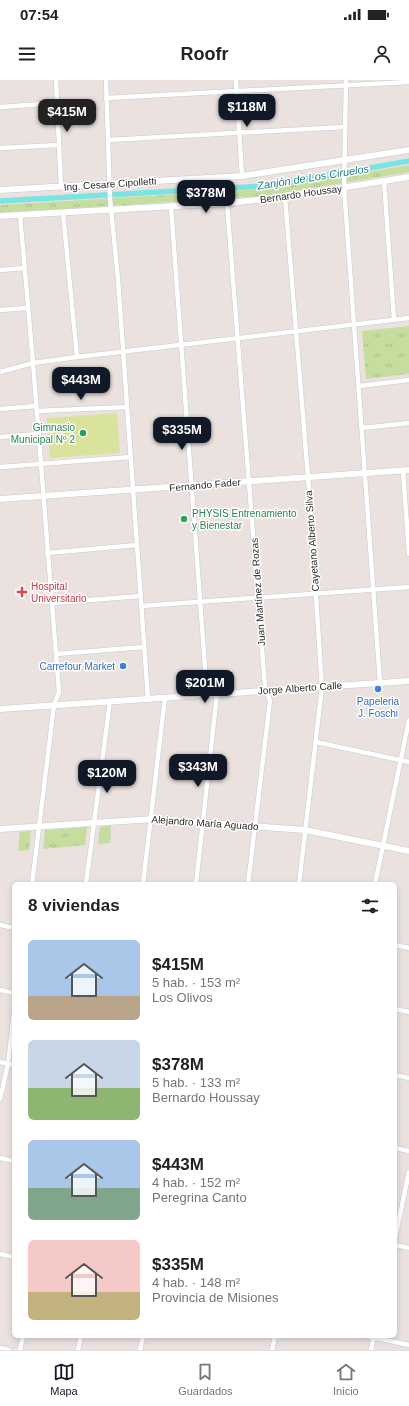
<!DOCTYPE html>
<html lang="es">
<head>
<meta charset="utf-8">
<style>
	:root { --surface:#fff; --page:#f2f2f2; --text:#222; --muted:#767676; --line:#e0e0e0; --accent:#111827 }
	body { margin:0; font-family:Helvetica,sans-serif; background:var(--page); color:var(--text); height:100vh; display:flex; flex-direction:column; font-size:15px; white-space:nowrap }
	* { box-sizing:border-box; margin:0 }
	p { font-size:13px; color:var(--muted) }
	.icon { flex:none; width:22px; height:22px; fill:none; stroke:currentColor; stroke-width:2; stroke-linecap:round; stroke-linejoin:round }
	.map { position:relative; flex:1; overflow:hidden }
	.drawer { position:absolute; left:12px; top:802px; width:385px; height:456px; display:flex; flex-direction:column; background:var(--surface); border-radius:6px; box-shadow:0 2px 6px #0003 }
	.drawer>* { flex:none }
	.price { position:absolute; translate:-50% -34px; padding:0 9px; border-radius:8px; background:var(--accent); color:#fff; font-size:13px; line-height:26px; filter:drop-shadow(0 1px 2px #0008) }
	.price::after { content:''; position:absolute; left:50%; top:24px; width:12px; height:9px; margin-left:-6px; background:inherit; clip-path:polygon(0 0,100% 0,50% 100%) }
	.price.active { background:#222; color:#fff }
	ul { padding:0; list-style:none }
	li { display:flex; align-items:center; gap:12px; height:100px; padding:0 16px }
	li span { display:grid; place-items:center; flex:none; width:112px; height:80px; border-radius:6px; color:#555 }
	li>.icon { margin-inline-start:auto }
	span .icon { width:48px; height:48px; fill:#fffc; stroke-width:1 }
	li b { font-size:17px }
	h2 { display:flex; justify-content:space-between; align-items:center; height:48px; padding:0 16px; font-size:17px }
	.status { display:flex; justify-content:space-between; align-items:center; height:28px; padding:0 20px; background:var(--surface); direction:ltr }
	.status svg { height:11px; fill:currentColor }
	header { display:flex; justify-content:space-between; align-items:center; height:52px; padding:0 16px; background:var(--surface); font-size:18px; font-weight:600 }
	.tab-bar { display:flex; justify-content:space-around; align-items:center; height:56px; border-top:1px solid var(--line); background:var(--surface); font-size:11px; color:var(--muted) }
	.tab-bar a { display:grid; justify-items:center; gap:2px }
	.tab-bar .active { color:var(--accent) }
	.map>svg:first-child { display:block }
</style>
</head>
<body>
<div class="status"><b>07:54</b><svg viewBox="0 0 49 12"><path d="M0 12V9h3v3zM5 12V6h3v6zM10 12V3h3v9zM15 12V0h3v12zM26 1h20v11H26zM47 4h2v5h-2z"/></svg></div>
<header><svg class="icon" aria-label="menu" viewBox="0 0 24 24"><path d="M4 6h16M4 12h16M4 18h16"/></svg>Roofr<svg class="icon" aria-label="person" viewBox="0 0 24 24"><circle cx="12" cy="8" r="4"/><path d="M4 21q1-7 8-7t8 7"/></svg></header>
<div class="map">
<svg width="409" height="1270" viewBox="0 0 409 1270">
	<defs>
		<pattern id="park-tufts" width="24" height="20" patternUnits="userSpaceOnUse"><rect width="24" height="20" fill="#c6dda0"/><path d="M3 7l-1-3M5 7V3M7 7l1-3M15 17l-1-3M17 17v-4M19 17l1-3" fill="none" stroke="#aabe8a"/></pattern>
	</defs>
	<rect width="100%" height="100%" fill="#ebe2df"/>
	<!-- park -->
	<g fill="url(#park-tufts)">
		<polygon points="409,85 409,92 264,116 0,133 0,125 266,109"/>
		<polygon points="409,246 409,294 366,299 362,251"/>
		<polygon points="111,746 110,763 98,764 100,747"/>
		<polygon points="87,747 85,765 43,769 45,750"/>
		<polygon points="31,751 29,770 18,771 20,752"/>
	</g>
	<!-- pitch -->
	<polygon fill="#dae39d" points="117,333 120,373 50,378 47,338"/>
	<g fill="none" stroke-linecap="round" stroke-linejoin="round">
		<!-- canal -->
		<polyline stroke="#7be4e2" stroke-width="5.5" points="0,121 267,106 409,81"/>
		<!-- street casing -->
		<g stroke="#c3c9d0" stroke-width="5.5">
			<g id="street">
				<polyline points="56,0 61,107"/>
				<polyline points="106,0 110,119 118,199 148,619"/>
				<polyline points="236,0 242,96"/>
				<polyline points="346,0 344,107 380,603"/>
				<polyline points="106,18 409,2"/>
				<polyline points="0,27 57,23"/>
				<polyline points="108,60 344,47"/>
				<polyline points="0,68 59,65"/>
				<polyline points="384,101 394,240"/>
				<polyline points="285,117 308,397 322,607 299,804"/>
				<polyline points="227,123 265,607 270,621 248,804"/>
				<polyline points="171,126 207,615"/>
				<polyline points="63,133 77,277"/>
				<polyline points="20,135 33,283 59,612 54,625 32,804"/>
				<polyline points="0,190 24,188"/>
				<polyline points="0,230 27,228"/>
				<polyline points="0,292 33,283 77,277 409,238"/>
				<polyline points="359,306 409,300"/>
				<polyline points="0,329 36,326"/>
				<polyline points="37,331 127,327"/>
				<polyline points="362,348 409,343"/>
				<polyline points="0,357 38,354"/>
				<polyline points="0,387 131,377"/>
				<polyline points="403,390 409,474"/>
				<polyline points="47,473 137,465"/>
				<polyline points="52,523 141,516"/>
				<polyline points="141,526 409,507"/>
				<polyline points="56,574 144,567"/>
				<polyline points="316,662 409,682"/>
				<polyline points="86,804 110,621"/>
				<polyline points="143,804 165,617"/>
				<polyline points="196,804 217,614"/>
				<polyline points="375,804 409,640"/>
				<polyline points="0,845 14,848"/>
				<polyline points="395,865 409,868"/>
				<polyline points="0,910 14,913"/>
				<polyline points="395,929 409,932"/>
				<polyline points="0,982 14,985"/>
				<polyline points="395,995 409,998"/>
				<polyline points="0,1019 8,984 14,932"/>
				<polyline points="395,1068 409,1071"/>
				<polyline points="0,1078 14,1081"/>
				<polyline points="395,1158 409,1092"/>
				<polyline points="395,1165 409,1168"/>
				<polyline points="0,1174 14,1177"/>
				<polyline points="367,1256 409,1265"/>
				<polyline points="0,1268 9,1270"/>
				<polyline points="20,1270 23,1256"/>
				<polyline points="78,1270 81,1256"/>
				<polyline points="140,1270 143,1256"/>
				<polyline points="272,1270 275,1256"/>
				<polyline points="371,1270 374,1256"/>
			</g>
		</g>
		<!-- secondary casing -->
		<g stroke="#c3c9d0" stroke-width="7">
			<g id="secondary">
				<polyline points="0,110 242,96 409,70"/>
				<polyline points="0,136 229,123 285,117 409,97"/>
				<polyline points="0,419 409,390"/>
				<polyline points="0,629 409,601"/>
				<polyline points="0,749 154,739 305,750 409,771"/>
			</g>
		</g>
		<!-- street -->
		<use href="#street" stroke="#fff" stroke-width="4.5"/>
		<!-- secondary -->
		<use href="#secondary" stroke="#fff" stroke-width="6"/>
	</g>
	<!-- markers -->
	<g fill="#2e9e5b" stroke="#fff" stroke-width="1.5">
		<circle cx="83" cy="353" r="4"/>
		<circle cx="184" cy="439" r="4"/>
	</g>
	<path fill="#e0444e" stroke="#fff" stroke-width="1.5" d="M20 506h4v4h4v4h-4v4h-4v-4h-4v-4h4z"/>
	<g fill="#3f7fe0" stroke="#fff" stroke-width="1.5">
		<circle cx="123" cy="586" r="4"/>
		<circle cx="378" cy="609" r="4"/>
	</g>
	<g text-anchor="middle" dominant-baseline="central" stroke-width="3" stroke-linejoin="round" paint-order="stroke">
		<!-- street labels -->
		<g font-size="10" fill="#2b2b2b" stroke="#fff">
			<text transform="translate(110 104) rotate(-4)">Ing. Cesare Cipolletti</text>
			<text transform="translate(301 114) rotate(-8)">Bernardo Houssay</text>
			<text transform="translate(205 405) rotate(-5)">Fernando Fader</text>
			<text transform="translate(312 461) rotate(-94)">Cayetano Alberto Silva</text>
			<text transform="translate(258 512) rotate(-94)">Juan Martínez de Rozas</text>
			<text transform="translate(300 608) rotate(-4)">Jorge Alberto Calle</text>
			<text transform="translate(205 743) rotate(4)">Alejandro María Aguado</text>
		</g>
		<!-- leisure labels -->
		<g font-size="10" fill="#27864d" stroke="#fff" text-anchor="end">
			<text x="75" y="347">Gimnasio<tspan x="75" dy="12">Municipal Nº 2</tspan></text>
			<text x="192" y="433" text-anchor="start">PHYSIS Entrenamiento<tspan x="192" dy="12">y Bienestar</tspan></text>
		</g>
		<!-- health labels -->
		<g font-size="10" fill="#be3a42" stroke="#fff" text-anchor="start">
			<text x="31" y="506">Hospital<tspan x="31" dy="12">Universitario</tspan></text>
		</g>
		<!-- shop labels -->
		<g font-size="10" fill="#366cbe" stroke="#fff" text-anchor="end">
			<text x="115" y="586">Carrefour Market</text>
			<text x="378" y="621" text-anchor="middle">Papeleria<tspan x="378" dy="12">J. Foschi</tspan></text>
		</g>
		<!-- water labels -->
		<g font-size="11" font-style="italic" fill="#197e83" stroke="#fff">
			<text transform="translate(313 97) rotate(-9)">Zanjón de Los Ciruelos</text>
		</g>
	</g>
</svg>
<b class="price" style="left:247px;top:48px">$118M</b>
<b class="price active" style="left:67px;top:53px">$415M</b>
<b class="price" style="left:206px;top:134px">$378M</b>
<b class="price" style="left:81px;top:321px">$443M</b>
<b class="price" style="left:182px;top:371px">$335M</b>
<b class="price" style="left:205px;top:624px">$201M</b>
<b class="price" style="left:198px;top:708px">$343M</b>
<b class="price" style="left:107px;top:714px">$120M</b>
<section class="drawer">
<h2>8 viviendas<svg class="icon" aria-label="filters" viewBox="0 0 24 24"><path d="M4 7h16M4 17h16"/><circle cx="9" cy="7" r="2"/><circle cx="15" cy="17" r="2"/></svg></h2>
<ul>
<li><span style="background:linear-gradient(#a9c7e8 70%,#b9a48a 0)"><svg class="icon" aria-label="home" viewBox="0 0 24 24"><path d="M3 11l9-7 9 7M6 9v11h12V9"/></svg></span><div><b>$415M</b><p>5 hab. · 153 m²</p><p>Los Olivos</p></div></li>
<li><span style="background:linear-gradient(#c9d6e8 60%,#8fb573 0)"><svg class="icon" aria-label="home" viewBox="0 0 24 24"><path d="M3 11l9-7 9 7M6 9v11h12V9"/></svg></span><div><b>$378M</b><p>5 hab. · 133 m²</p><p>Bernardo Houssay</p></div></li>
<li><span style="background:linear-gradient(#a9c7e8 60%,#7fa58c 0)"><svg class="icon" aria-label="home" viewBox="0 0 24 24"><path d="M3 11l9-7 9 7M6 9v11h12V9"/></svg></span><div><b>$443M</b><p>4 hab. · 152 m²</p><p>Peregrina Canto</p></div></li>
<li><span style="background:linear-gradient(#f6c9c9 65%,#c2b280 0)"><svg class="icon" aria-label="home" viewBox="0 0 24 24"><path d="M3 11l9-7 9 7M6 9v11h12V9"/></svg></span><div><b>$335M</b><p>4 hab. · 148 m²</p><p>Provincia de Misiones</p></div></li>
</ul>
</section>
</div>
<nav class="tab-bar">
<a class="active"><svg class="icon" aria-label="map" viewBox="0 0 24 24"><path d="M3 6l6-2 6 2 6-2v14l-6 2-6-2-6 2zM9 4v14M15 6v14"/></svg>Mapa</a>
<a><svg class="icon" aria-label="saved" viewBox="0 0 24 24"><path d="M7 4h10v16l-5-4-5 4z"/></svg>Guardados</a>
<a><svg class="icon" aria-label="home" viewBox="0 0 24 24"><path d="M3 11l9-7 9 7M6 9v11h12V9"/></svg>Inicio</a>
</nav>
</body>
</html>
